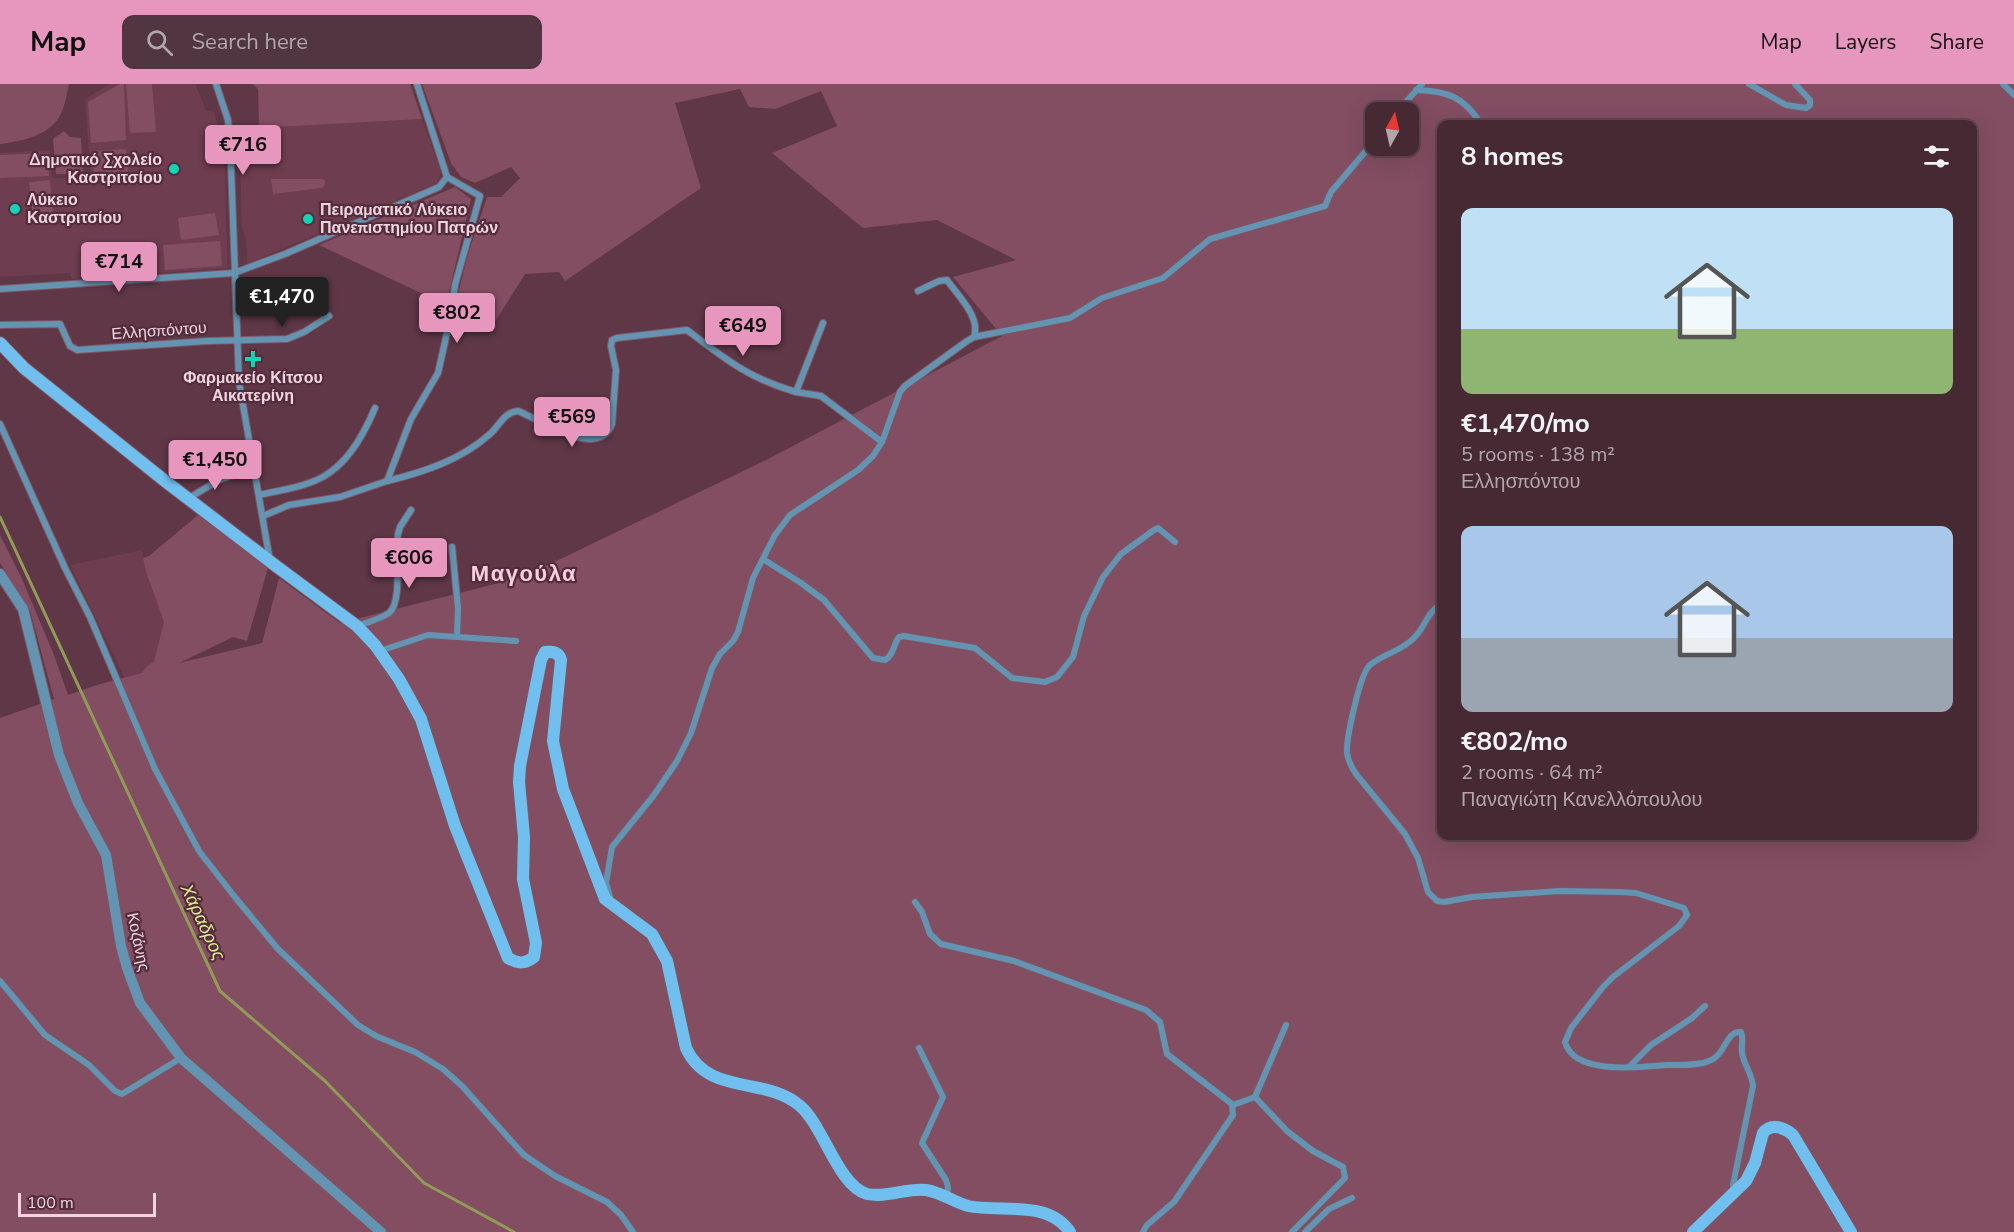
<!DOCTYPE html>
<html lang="en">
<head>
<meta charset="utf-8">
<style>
	:root { --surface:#472934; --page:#513540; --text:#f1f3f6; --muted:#b0a6ac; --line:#5f454f; --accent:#e797bd }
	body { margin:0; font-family:"Nunito Sans",sans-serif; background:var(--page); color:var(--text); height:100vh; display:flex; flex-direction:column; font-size:22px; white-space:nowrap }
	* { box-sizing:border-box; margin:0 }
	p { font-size:20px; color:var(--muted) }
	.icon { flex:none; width:33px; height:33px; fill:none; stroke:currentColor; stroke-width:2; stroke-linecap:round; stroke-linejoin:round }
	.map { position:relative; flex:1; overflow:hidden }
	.sheet { position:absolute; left:1437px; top:36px; width:540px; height:720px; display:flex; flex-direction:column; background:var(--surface); border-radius:12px; box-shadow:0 6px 24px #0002,0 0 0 2px var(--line) }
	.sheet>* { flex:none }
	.needle { width:39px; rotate:8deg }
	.controls { position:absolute; left:1365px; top:18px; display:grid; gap:12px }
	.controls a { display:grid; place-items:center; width:54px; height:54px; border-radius:12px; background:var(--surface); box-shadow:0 6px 24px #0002,0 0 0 2px var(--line); font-size:30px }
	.scale { position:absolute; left:18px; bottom:15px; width:138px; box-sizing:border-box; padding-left:6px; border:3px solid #efd5de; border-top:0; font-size:16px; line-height:21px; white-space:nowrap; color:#efd5de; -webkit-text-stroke:4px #542c3b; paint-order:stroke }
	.price { position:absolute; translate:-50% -51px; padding:0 14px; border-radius:6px; background:var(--accent); color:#111; font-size:20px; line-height:39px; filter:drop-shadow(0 2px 3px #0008) }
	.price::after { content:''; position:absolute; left:50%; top:36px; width:18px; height:14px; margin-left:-9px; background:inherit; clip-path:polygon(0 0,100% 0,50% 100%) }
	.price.selected { background:#222; color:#fff }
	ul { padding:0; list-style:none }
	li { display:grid; align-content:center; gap:12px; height:318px; padding:0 24px }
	li span { display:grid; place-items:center; height:186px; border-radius:12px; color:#555 }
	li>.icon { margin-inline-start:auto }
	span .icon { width:108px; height:108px; fill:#fffc; stroke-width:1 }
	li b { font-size:26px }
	h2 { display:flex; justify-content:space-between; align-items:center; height:72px; padding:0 24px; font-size:26px }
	header { display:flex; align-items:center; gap:36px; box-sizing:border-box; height:84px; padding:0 30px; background:var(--accent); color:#111 }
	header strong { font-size:28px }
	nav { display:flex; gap:33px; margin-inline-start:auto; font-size:21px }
	.search { width:420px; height:54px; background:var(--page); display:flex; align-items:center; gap:15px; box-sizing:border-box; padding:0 21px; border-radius:12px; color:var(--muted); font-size:22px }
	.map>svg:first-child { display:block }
</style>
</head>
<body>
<header>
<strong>Map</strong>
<div class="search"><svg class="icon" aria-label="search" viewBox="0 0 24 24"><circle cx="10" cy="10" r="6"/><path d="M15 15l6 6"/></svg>Search here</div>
<nav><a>Map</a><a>Layers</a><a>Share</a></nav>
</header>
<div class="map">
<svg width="2014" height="1148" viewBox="0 0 2014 1148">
	<rect width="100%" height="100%" fill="#5f3746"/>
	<!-- built -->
	<g fill="#6e3d50">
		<polygon points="110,0 197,0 196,2 206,26 214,28 224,65 228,184 72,195 70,189 0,193 0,69 50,66 52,94 91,94 85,15"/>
		<polygon points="422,35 441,88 437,99 247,180 246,155 242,145 239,45"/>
		<polygon points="142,466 146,488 164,538 154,577 146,583 141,592 127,599 70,481"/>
	</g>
	<!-- green -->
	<g fill="#834d62" fill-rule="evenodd">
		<path d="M0 0H69C67 9 65 20 62 28 51 52 22 57 0 60Z"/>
		<polygon points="120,0 124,0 126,56 91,59 88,18"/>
		<polygon points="126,0 152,0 156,48 130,49"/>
		<polygon points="253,0 410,0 422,35 259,44 258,5"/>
		<path d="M422 0H2014V1148H0V634L54 615 30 527 0 479V451L22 495 54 571 68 611 100 600 142 589 146 583 154 577 164 538 146 488 143 474 149 472 198 431 268 484 247 557 233 553 179 579 262 559 279 494 340 539 523 493 768 375 1002 252 953 193 1016 176 937 136 863 144 772 69 837 42 821 7 775 25 749 23 740 5 675 19 701 104 565 197 559 188 525 190 493 241 458 227 454 226 468 170 487 113H501L520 94 511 83 475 99 461 93 451 79ZM1376 28H1408V62H1376ZM1442 40H1972V752H1442Z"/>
		<polygon points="64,47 70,53 81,54 83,90 56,90 53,55"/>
		<polygon points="126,65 128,88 94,91 92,67"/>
		<polygon points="48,69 49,92 0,94 0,71"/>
		<polygon points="271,95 322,95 325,96 325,101 322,104 273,110"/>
		<polygon points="50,96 53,131 33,133 29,98"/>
		<polygon points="455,103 471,115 446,221 319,161"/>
		<polygon points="215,129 219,151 181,156 178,134"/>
		<polygon points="220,157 222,182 165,186 163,161"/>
	</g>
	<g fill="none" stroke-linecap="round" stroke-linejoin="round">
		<!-- stream -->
		<polyline stroke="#919b58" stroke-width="3" points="0,433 220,907 325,997 424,1099 514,1148"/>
		<!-- minor casing -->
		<g stroke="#7c5764" stroke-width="8">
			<g id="minor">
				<polyline points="216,0 228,36 230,55 239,298 270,477"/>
				<polyline points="1749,0 1786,21 1806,24 1810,21 1810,16 1795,0"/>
				<polyline points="2003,0 2014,11"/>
				<path d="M1416 6C1448 7 1464 13 1481 40"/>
				<polyline points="1397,28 1422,0"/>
				<polyline points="0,205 234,189 285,170 439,103 447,93"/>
				<path d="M918 207 939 197 947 196C958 212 981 233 974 253"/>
				<polyline points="823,239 796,308 821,312 882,358"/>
				<polyline points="0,241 60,240 70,262 77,266 207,257 287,255 304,248 329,232"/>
				<polyline points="0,340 65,484 90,533 155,685 199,767 234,812 278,865 358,941 376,952 415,968 443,985 462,1002 524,1071 555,1092 607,1118 621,1131 633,1148"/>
				<polyline points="204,364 219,396 254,384"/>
				<path d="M387 397C424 388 461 376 490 350 500 341 504 328 518 327 543 337 598 376 612 340L616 286 611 262 612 256 617 254 687 246C725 275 748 294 796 308"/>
				<path d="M259 411C276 407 293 405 309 399 343 388 362 355 375 324"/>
				<polyline points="189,414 219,396"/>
				<polyline points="263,432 289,421 340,413 387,397 411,335 438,289 451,231 455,201 480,112 447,93 417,0"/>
				<polyline points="452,463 458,524 457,553"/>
				<path d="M763 475 801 499 824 516 873 574 885 576C894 571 893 561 899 553L904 552 975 564 1012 594 1045 598 1057 593 1073 573 1084 532 1103 493 1121 470 1154 446 1158 444 1175 458"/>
				<path d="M1442 519C1425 530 1426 543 1413 555 1401 567 1383 570 1370 581 1360 589 1346 655 1347 669 1348 677 1352 684 1356 690L1405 750 1418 774 1428 808 1437 817 1444 818 1472 813 1560 807 1620 808 1636 809 1684 824 1687 831 1679 842 1613 893 1603 903 1571 944 1565 958C1574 992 1642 983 1667 981 1680 981 1697 982 1709 977 1726 971 1726 946 1741 948 1744 955 1741 960 1742 968 1743 980 1752 989 1753 1002L1733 1101 1734 1107"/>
				<path d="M358 542C368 538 380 535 389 529 403 518 395 468 398 450L400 443 411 426"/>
				<polyline points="380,567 428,551 516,557"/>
				<polyline points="610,813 606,799 612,763 654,711 677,677 691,649 712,584 720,570 733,557 738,548 753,494 775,451 790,431 858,386 873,372 882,358 900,308 905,302 967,257 974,253 1070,234 1102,214 1163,194 1210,155 1325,122 1331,108 1376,55"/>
				<polyline points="915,818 922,828 930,850 941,860 1014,877 1146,926 1160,938 1167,970 1232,1020 1233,1031 1174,1118 1147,1141 1143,1148"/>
				<polyline points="0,897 45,951 89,981 115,1007 122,1010 181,974"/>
				<polyline points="919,964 943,1013 922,1059 946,1096 948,1103 947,1113"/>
				<polyline points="1629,983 1651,961 1692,934 1705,922"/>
				<polyline points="1255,1013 1287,1047 1313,1067 1343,1083 1345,1094 1292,1148"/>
				<polyline points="1233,1021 1255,1013 1286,941"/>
				<polyline points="1305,1148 1329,1125 1352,1114"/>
			</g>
		</g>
		<!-- tertiary casing -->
		<g stroke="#7c5764" stroke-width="12">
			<polyline id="tertiary" points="0,490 23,525 59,671 78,719 106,771 121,862 127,884 140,919 181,974 381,1148"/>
		</g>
		<!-- secondary casing -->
		<g stroke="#7c5764" stroke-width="14">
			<g id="secondary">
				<path d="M0 259 24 284 165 397 276 482 357 542 375 561 399 595 421 635 455 742 508 874C518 880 525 880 534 873L536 859 523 795 524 753 519 698 520 682 541 576 545 568C552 567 559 568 561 576L553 657 563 705 605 815 652 850 667 877 686 964C708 1012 764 992 799 1021 823 1040 838 1102 867 1110 886 1114 906 1104 926 1106 940 1108 954 1118 968 1122 1001 1129 1048 1115 1070 1148"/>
				<path d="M1693 1148 1746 1097 1755 1079 1763 1049C1771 1038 1785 1044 1793 1051L1851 1148"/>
			</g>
		</g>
		<!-- minor -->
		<use href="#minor" stroke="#6494b1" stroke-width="6"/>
		<!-- tertiary -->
		<use href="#tertiary" stroke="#6494b1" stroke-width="10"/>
		<!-- secondary -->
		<use href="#secondary" stroke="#70bfee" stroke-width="12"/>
	</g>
	<!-- markers -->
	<g fill="#10d5b4" stroke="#542c3b" stroke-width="2">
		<circle cx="174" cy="85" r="6"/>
		<circle cx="15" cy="125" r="6"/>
		<circle cx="308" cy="135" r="6"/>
		<path d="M250 266h6v6h6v6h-6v6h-6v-6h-6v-6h6z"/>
	</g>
	<g text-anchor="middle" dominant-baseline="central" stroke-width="4.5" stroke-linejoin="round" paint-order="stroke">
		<!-- poi labels -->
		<g font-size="16" font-weight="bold" fill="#efd5de" stroke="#542c3b" text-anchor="start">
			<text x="162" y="76" text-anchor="end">Δημοτικό Σχολείο<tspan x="162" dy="18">Καστριτσίου</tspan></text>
			<text x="27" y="116">Λύκειο<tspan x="27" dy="18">Καστριτσίου</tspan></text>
			<text x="320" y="126">Πειραματικό Λύκειο<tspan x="320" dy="18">Πανεπιστημίου Πατρών</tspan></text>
			<text x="253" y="294" text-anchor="middle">Φαρμακείο Κίτσου<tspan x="253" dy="18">Αικατερίνη</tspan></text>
		</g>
		<!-- street labels -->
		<g font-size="16" fill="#efd5de" stroke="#542c3b">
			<text transform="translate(159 247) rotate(-4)">Ελλησπόντου</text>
			<text transform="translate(138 858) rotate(78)">Κοζάνης</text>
		</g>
		<!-- water labels -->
		<g font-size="18" font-style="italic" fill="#dceb8b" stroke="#542c3b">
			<text transform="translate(203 838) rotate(65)">Χάραδρος</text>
		</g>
		<!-- district labels -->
		<g font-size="22" font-weight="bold" letter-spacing="1.5" fill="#f9d0dd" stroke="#542c3b">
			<text x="524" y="490">Μαγούλα</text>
		</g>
	</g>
</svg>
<div class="controls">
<a><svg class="needle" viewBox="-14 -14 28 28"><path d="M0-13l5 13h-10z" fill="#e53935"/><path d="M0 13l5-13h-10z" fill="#b0a6ac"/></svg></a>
</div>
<div class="scale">100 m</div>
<b class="price" style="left:243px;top:92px">€716</b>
<b class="price" style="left:119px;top:209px">€714</b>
<b class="price selected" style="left:282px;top:244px">€1,470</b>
<b class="price" style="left:457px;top:260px">€802</b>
<b class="price" style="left:743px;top:273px">€649</b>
<b class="price" style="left:572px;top:364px">€569</b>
<b class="price" style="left:215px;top:407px">€1,450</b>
<b class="price" style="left:409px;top:505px">€606</b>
<section class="sheet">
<h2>8 homes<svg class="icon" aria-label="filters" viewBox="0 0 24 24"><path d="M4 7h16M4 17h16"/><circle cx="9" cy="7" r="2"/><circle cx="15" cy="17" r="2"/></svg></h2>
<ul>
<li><span style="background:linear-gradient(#bfe0f5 65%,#8fb573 0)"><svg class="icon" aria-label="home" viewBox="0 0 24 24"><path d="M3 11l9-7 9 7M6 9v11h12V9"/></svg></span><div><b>€1,470/mo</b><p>5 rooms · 138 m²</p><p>Ελλησπόντου</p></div></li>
<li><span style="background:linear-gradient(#a9c7e8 60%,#9aa5b1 0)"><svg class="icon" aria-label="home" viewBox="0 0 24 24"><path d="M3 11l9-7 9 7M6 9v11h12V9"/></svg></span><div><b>€802/mo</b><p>2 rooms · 64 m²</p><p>Παναγιώτη Κανελλόπουλου</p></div></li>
</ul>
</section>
</div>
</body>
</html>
